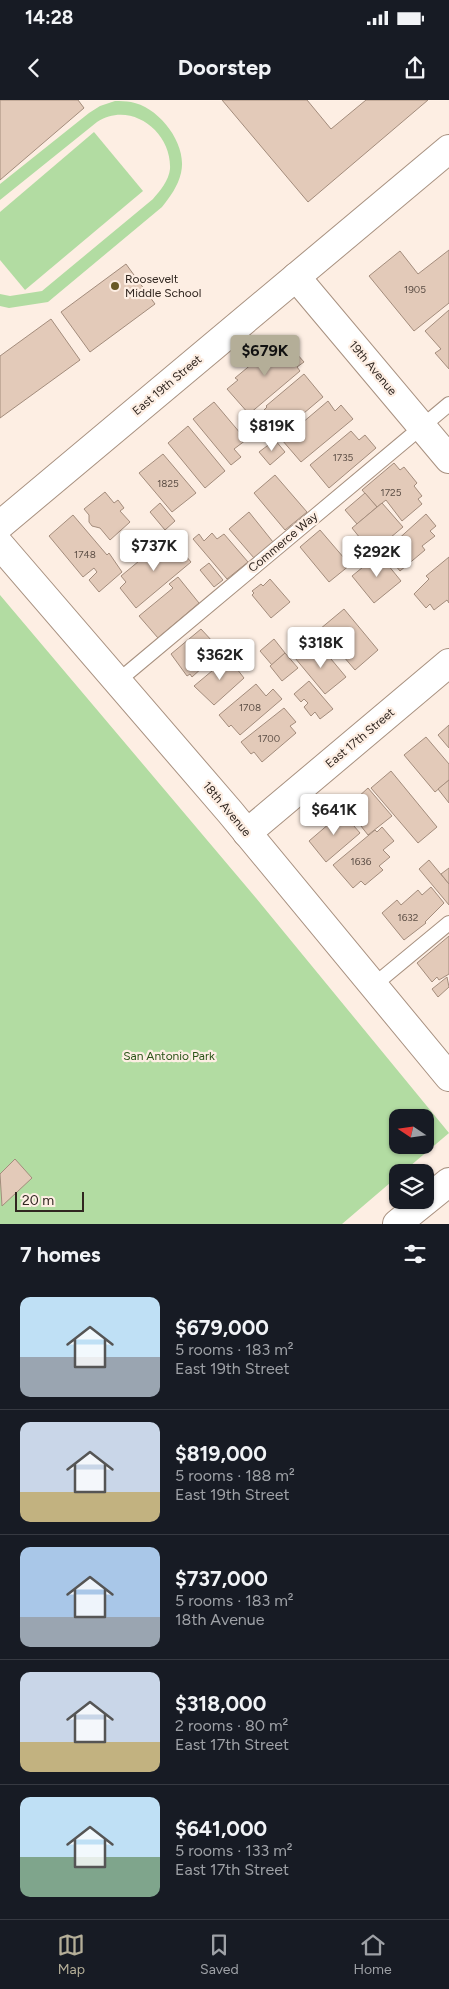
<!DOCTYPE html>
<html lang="en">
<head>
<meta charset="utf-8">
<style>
	:root { --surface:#171b24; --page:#20242c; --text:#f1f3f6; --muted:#9ea1a6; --line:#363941; --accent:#b4ae98 }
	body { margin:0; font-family:Figtree,sans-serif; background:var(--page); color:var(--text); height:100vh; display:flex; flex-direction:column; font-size:19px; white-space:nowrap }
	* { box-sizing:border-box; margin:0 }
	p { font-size:16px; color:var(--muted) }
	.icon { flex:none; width:28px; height:28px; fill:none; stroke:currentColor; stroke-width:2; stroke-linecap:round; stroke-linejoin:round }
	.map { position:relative; height:1124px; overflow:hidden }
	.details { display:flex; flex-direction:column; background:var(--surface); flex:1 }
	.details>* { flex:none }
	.needle { width:32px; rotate:283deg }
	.tools { position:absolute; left:389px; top:1009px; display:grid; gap:10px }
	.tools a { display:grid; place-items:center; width:45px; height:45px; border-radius:10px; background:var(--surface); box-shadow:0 1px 4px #0004; font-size:25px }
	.scale { position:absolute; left:15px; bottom:12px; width:69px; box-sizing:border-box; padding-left:5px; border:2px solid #302620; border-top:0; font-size:14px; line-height:18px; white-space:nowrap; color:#302620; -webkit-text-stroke:4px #fdeee3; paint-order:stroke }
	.price { position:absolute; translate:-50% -42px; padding:0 11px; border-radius:5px; background:#fff; color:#222; font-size:16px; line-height:32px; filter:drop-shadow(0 1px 2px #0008) }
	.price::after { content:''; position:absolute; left:50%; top:30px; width:15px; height:11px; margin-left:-8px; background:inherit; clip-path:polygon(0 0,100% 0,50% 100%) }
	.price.current { background:var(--accent); color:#111 }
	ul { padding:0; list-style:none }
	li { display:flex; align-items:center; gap:15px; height:125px; padding:0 20px }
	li+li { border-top:1px solid var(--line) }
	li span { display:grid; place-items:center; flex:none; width:140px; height:100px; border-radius:10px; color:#555 }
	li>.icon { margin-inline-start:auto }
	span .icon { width:60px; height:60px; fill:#fffc; stroke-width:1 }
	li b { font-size:21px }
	h2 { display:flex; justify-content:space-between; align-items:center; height:60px; padding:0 20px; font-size:21px }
	.status { display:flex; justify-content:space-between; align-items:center; height:35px; padding:0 25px; background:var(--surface); direction:ltr }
	.status svg { height:14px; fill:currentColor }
	header { display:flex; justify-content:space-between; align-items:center; height:65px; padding:0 20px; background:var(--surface); font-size:22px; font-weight:700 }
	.tabs { display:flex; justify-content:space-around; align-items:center; height:70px; border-top:1px solid var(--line); background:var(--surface); font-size:14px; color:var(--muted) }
	.tabs a { display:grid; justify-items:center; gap:2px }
	.tabs .current { color:var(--accent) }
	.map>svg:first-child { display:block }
</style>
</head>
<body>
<div class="status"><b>14:28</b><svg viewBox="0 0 49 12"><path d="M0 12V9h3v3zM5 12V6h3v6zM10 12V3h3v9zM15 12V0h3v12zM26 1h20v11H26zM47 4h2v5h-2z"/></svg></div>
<header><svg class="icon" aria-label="back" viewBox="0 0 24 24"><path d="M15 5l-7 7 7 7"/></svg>Doorstep<svg class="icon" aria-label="share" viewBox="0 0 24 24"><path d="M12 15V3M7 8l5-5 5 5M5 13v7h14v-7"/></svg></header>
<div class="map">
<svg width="449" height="1124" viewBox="0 0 449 1124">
	<rect width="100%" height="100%" fill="#fdeee3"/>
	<!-- green -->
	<g fill="#b2dca2" fill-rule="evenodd">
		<path d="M115 1C120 1 126 1 131 2 159 7 188 44 181 73 178 86 170 97 162 107L48 202 9 208 0 206V194L10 196 42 191 153 99C160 91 169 80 170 69 172 31 130 0 97 22L0 100V84L89 13 100 6Z"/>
		<polygon points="94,32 143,91 25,190 0,160 0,112"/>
		<path d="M0 495 256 798 449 1033 403 1072H398L397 1077 342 1124H0ZM398 1018H425V1045H398Z"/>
	</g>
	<!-- building -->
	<g fill="#e3cab9" stroke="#a38c7c">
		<polygon points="0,0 78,0 84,8 0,80"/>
		<polygon points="222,0 307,0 331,29 366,0 428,0 308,102"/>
		<polygon points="449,150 449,203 414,231 369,176 400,151 418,174"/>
		<polygon points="126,164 155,204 90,252 61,212"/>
		<polygon points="449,210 449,269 435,253 441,249 425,231"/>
		<polygon points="51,219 80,260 0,318 0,256"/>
		<polygon points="277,243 283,250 289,245 304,262 297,267 300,271 249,314 227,289 238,280 235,278"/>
		<polygon points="304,274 323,297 285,329 283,326 277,331 262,312 267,307 266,306"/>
		<polygon points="328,301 335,311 341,305 353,319 301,362 282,340"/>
		<polygon points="214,302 246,340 234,349 241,357 231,365 193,319"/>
		<polygon points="188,326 225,371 205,388 168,343"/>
		<polygon points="351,331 359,340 365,335 376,348 329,388 310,365"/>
		<polygon points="275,340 285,352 270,365 259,352"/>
		<polygon points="163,354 196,393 172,412 139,373"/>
		<polygon points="394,363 400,370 404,367 417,383 414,386 422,396 418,399 422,404 402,421 386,400 377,407 362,390"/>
		<polygon points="275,375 307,412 285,430 254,393"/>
		<polygon points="105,392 114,403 118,400 124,408 120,411 130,422 110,440 100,428 92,426 89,422 89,415 84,409"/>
		<polygon points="365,393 377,407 357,424 345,410"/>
		<polygon points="160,403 175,421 165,430 150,412"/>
		<polygon points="382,403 403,427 372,453 352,428"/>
		<polygon points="249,412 273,442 254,458 229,429"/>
		<polygon points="426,414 436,426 430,431 435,436 422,446 425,450 400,471 384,452"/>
		<polygon points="73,415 107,455 109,453 122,472 99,492 89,480 97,472 94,468 83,477 49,436"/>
		<polygon points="320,430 350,465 329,482 300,447"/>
		<polygon points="212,433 217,439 224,434 248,462 227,479 193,439 199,434 204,441"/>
		<polygon points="169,436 191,462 136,508 120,488 126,482 121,476"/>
		<polygon points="379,454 401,481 374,503 352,476"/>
		<polygon points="449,457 449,503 447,500 434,510 430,504 426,508 414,494 429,479 426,476"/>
		<polygon points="209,463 223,480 214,487 200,470"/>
		<polygon points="178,477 199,503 158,538 139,516 173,488 169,484"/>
		<polygon points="270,479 290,502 271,518 252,495 254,493 252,491 261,484 263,486"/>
		<polygon points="344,509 378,550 355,570 320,529"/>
		<polygon points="201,529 213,542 209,545 215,552 201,564 203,567 192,577 190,574 187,576 171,554"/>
		<polygon points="274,539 285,553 272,565 260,551"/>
		<polygon points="321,547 346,577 325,594 295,558 304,550 310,556"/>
		<polygon points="285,553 298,568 282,581 270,566"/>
		<polygon points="231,555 240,566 237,569 244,578 214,605 194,586"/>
		<polygon points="309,581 333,609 320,619 315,612 311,616 304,607 308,603 304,599 301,602 294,594"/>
		<polygon points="256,584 266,596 273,589 282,599 240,635 231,625 229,627 219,615"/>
		<polygon points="284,608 296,622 290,626 296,633 262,662 254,652 251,654 241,642"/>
		<polygon points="449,625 449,648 438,635"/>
		<polygon points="426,637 449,664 449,680 435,692 404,655"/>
		<polygon points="391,671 437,727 418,743 371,688"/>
		<polygon points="449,680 449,703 438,689"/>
		<polygon points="368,688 392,716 368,735 357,721 368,712 357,698"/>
		<polygon points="340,710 360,733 326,762 309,741 330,723 328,721"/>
		<polygon points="382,727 394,741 383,750 390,757 379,766 383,770 365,785 361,781 353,788 333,765 375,730 377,732"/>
		<polygon points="429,760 449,784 449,805 419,769"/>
		<polygon points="449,768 449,784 441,774"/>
		<polygon points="431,787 444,803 425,822 426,823 404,840 382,813 397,800 401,805 418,790 422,795"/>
		<polygon points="449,836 449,874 439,880 437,877 432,882 417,863"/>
		<polygon points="447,877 449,887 438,897 432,889"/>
		<polygon points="15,1059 32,1078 2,1106 0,1074"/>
	</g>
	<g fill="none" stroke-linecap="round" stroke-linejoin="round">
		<!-- lane casing -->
		<g stroke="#a89180" stroke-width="16">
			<g id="lane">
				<polyline points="118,581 449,304"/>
				<polyline points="374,885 449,823"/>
			</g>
		</g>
		<!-- street casing -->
		<g stroke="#a89180" stroke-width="30">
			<g id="street">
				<polyline points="296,177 449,359"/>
				<polyline points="0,425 449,49"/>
				<polyline points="0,445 230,712 449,977"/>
				<polyline points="247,733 449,563"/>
			</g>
		</g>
		<!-- secondary casing -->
		<g stroke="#a89180" stroke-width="30">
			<polyline id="secondary" points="397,1124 449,1082"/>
		</g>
		<!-- lane -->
		<use href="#lane" stroke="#fff" stroke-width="14"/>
		<!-- street -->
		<use href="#street" stroke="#fff" stroke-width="28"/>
		<!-- secondary -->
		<use href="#secondary" stroke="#fff" stroke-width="28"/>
	</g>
	<!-- markers -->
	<circle fill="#695926" stroke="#fdeee3" stroke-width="2" cx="115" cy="186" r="5"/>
	<g text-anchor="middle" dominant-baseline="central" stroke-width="4.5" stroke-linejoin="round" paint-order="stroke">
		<!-- number labels -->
		<g font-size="10" fill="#5d4f46">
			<text x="415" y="189">1905</text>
			<text x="343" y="357">1735</text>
			<text x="168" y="383">1825</text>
			<text x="391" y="392">1725</text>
			<text x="85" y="454">1748</text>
			<text x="250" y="607">1708</text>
			<text x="269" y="638">1700</text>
			<text x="361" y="761">1636</text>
			<text x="408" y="817">1632</text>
		</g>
		<!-- poi labels -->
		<g font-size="12" fill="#302620" stroke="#fdeee3" text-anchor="start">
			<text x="125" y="179">Roosevelt<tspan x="125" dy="14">Middle School</tspan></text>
		</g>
		<!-- street labels -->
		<g font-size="12" fill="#302620" stroke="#fdeee3">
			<text transform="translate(373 268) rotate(50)">19th Avenue</text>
			<text transform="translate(167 285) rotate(-40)">East 19th Street</text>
			<text transform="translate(283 442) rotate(-40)">Commerce Way</text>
			<text transform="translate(360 638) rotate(-40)">East 17th Street</text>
			<text transform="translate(227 709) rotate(50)">18th Avenue</text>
		</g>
		<!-- park labels -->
		<g font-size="12" fill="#2b5418" stroke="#fdeee3">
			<text x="169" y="956">San Antonio Park</text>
		</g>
	</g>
</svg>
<div class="tools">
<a><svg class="needle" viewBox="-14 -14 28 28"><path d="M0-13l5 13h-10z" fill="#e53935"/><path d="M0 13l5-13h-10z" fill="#9ea1a6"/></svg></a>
<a><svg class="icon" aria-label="layers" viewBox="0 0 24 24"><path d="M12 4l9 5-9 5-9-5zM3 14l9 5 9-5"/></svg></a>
</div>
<div class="scale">20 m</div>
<b class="price current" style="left:265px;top:277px">$679K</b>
<b class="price" style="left:272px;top:352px">$819K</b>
<b class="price" style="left:154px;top:472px">$737K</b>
<b class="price" style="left:377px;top:478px">$292K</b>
<b class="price" style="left:321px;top:569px">$318K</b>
<b class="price" style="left:220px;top:581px">$362K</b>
<b class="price" style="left:334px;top:736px">$641K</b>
</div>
<section class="details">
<h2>7 homes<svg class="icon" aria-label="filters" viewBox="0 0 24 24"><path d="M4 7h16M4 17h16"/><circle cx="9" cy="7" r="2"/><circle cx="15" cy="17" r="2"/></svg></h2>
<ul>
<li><span style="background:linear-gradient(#bfe0f5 60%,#9aa5b1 0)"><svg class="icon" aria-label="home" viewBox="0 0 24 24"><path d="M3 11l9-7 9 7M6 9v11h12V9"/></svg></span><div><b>$679,000</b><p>5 rooms · 183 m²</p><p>East 19th Street</p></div></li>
<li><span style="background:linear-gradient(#c9d6e8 70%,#c2b280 0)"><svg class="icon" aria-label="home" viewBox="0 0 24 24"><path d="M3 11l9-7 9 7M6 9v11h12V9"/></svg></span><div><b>$819,000</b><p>5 rooms · 188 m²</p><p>East 19th Street</p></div></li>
<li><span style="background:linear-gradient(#a9c7e8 70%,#9aa5b1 0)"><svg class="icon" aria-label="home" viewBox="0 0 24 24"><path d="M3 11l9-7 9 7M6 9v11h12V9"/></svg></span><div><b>$737,000</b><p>5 rooms · 183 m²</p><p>18th Avenue</p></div></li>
<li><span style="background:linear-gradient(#c9d6e8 70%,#c2b280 0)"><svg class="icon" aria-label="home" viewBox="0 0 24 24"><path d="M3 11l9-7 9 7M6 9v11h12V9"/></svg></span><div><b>$318,000</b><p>2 rooms · 80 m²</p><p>East 17th Street</p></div></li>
<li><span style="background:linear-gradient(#bfe0f5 60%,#7fa58c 0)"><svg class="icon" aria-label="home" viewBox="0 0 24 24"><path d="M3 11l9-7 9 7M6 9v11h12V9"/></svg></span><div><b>$641,000</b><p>5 rooms · 133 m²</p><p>East 17th Street</p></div></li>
</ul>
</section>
<nav class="tabs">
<a class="current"><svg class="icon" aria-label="map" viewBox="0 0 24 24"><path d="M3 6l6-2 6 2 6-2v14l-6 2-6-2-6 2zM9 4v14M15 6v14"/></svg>Map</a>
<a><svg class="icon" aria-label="saved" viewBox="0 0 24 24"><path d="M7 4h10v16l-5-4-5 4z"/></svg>Saved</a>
<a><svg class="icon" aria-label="home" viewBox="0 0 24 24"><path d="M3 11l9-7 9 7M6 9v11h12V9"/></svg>Home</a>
</nav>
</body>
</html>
